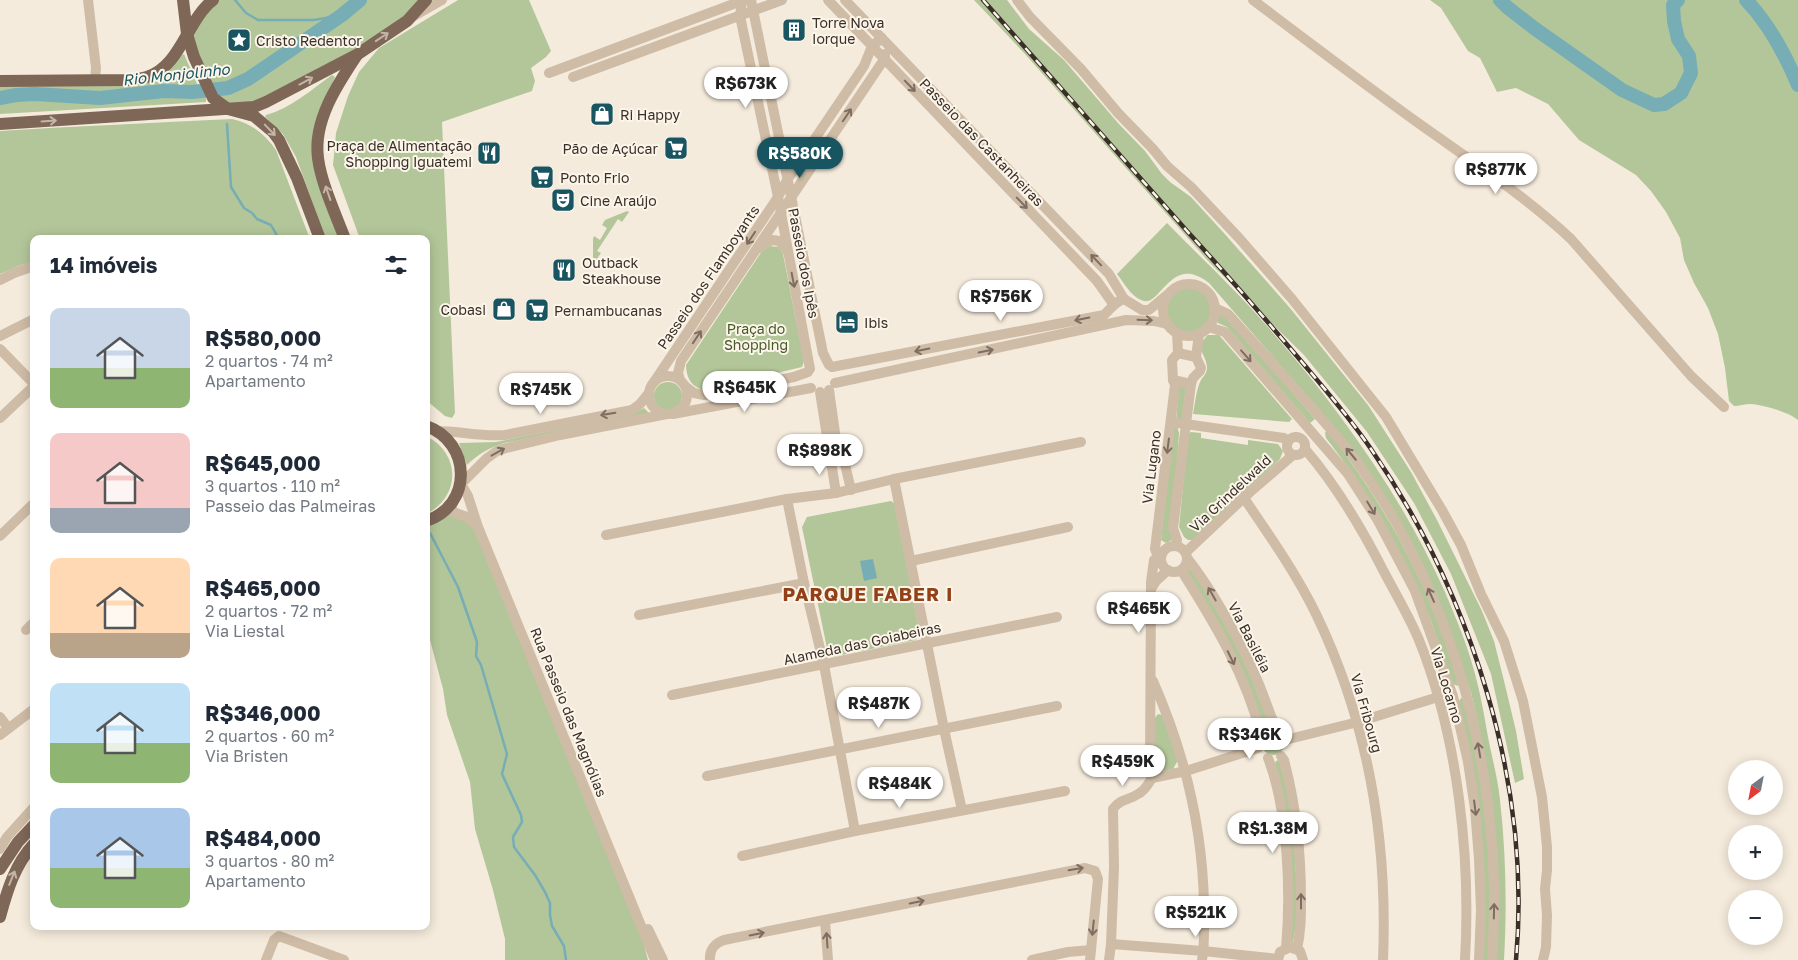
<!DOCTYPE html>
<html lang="pt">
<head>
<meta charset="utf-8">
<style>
	:root { --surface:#fff; --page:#f2f2f3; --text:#1f2937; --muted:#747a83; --accent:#185561 }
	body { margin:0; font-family:"Golos Text",sans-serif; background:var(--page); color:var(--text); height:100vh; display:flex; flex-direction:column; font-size:19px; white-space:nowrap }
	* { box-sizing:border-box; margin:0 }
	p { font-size:16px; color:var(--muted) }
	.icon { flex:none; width:28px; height:28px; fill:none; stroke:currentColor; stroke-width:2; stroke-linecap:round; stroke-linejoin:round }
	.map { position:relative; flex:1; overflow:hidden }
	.side { position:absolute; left:30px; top:235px; width:400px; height:695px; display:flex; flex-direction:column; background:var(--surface); border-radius:10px; box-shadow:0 2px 12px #0003 }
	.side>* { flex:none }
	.needle { width:32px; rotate:212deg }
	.controls { position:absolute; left:1728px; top:760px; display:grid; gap:10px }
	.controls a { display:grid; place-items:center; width:55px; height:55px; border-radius:50%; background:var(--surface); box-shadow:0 2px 12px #0003; font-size:25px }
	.price { position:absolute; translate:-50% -42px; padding:0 11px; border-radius:18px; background:#fff; color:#222; font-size:16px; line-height:32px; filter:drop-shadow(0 1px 2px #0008) }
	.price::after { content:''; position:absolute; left:50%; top:30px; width:15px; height:11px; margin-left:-8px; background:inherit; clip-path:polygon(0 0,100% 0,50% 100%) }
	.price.selected { background:var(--accent); color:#fff }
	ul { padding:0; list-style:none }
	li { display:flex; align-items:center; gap:15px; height:125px; padding:0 20px }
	li span { display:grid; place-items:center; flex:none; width:140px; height:100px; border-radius:10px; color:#555 }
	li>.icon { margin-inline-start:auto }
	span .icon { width:60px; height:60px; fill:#fffc; stroke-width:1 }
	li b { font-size:21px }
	h2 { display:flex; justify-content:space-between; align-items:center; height:60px; padding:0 20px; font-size:21px }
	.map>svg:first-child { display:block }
</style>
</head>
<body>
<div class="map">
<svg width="1798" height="960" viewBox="0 0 1798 960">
	<rect width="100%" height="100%" fill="#f5ebdc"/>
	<!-- green -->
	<g fill="#b3c699">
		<polygon points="213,0 426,0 407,21 266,102 228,109 213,98 187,34"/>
		<polygon points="458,0 529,0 551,51 546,57 531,68 535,81 532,91 442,122 455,413 452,418 445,416 426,400 426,239 360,239 333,165 336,133 348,96 359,72 379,48"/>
		<polygon points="974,0 1007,0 1029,29 1064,60 1118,123 1145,151 1162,174 1170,182 1191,197 1223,232 1290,308 1368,405 1411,472 1437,520 1482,611 1494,641 1505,685 1516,731 1524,779 1515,783 1491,674 1451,574 1414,503 1367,432 1304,355 1210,263 1025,54"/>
		<path d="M1430 0H1798V420C1789 412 1763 405 1751 404 1745 404 1739 406 1734 406L1729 401 1725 368 1718 334 1708 308 1694 283 1684 260 1680 238 1666 212 1651 191 1636 175 1579 140 1548 104 1516 88 1497 92 1480 58 1468 51 1441 8Z"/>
		<polygon points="184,54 197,84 206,98 206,102 0,114 0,86 119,84"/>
		<path d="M332 75 335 77 316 127 338 239H326L296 157 283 134 265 117 266 115C291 108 311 90 332 75Z"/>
		<path d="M232 119C251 123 265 134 276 150L310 239H34V262L21 265 0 274V131C77 126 155 123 232 119Z"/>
		<polygon points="627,211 629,212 622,222 618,219 597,251 601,253 594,263 593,262 593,239 594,236 600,240 607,228 602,225 605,220"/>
		<path d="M1167 223C1200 257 1236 290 1267 326 1338 407 1401 494 1445 592 1455 616 1466 641 1473 667 1480 690 1484 714 1488 737 1492 758 1498 779 1500 800 1506 853 1507 907 1504 960H1497L1479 727 1471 693 1450 635 1422 567 1339 433 1209 283C1172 253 1161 305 1144 301 1132 298 1124 283 1117 274Z"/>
		<path d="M770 246 778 247 783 254 804 361 802 367 705 390C692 388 686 378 686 365L762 251Z"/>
		<circle cx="1188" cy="310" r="23"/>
		<polygon points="1221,314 1232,322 1315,419 1310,423 1227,327 1218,323 1217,321 1219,315"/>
		<path d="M1208 335H1219L1292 419 1289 422 1193 414C1195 404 1196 391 1200 382 1202 377 1207 374 1207 368 1207 354 1193 349 1208 335Z"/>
		<circle cx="668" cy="396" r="14"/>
		<polygon points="1179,385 1186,388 1182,419 1176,421"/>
		<path d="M644 408 651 415 504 443C489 448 478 454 467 465L459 443 496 442 633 414Z"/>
		<polygon points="1177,426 1179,433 1172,540 1166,543 1161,540 1173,428"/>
		<path d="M1327 430C1379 497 1423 572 1449 654 1452 663 1458 677 1458 686L1453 684 1430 618 1354 475 1326 438 1325 433Z"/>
		<polygon points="1191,432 1201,433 1201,438 1248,445 1248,440 1278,444 1283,451 1280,459 1195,540 1188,540 1184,537 1179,527 1188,435"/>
		<path d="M426 436C461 453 461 497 426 514Z"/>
		<polygon points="891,501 895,504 920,634 916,640 832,657 828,653 802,527 807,517"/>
		<polygon points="451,504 471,520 634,907 648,960 505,960 505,939 493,890 475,829 470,782 447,715 443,689 426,625 426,521"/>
		<polygon points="1190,568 1192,568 1242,654 1270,725 1267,729 1264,727 1253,698 1186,571"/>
		<path d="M1461 698 1464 699C1479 760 1489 824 1491 888 1492 912 1490 936 1490 960H1483L1485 887 1459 701Z"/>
		<polygon points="1158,714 1162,715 1178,760 1173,769 1161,771 1154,764 1155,718"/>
		<circle cx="1273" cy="744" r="11"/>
		<polygon points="1279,760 1292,802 1298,912 1293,943 1290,942 1274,765 1276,761"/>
	</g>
	<!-- water -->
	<polygon fill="#77adb5" points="873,559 877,578 864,581 860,561"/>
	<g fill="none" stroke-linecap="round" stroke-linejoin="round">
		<!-- stream -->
		<g stroke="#77adb5" stroke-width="2.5">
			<polyline points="235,0 246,13 258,20 314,20 342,15"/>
			<polyline points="227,124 231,187 244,208 252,213 257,219 271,225 279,239"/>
			<polyline points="430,533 458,587 477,642 476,656 481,665 507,754 502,774 521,815 522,822 513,837 514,847 535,875 545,892 550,903 550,915 552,926 564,946 566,960"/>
		</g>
		<!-- river -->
		<g stroke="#77adb5" stroke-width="14">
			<polyline points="1500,0 1507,7 1534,28 1622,90 1654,105 1664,104 1681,93 1691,73 1689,56 1678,39 1674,21 1673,5 1678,0"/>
			<path d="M1746 0C1769 24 1785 54 1798 85"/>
			<polyline points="0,98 16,95 35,94 100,98 164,91 192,92 228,88 248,79 342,15 360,0"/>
		</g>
		<!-- minor -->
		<g stroke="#cfbca6" stroke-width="10">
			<polyline points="88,0 96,68 95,80"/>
			<polyline points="751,0 823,353 829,365"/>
			<polyline points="828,0 1097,281 1114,305"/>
			<polyline points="845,0 1109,274 1124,299"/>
			<polyline points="1017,0 1030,17 1081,69 1118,113 1153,149 1167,166 1191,187 1239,238 1292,299 1386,417 1442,510 1461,545 1481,594 1504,641 1523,701 1542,797 1547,847 1547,870 1545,889 1547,915 1546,947 1543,960"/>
			<path d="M1253 0C1306 40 1360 81 1414 120 1467 158 1523 194 1571 239L1691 376 1724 407"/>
			<polyline points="742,1 740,16 778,197 810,369"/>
			<polyline points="414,16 442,0"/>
			<polyline points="549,73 744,0"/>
			<polyline points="573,77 782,0"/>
			<path d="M780 146C790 152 796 153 808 149"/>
			<polyline points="759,248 767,242 773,240 779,241 787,251"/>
			<polyline points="0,280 14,273 34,266"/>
			<circle cx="1189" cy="310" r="26"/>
			<path d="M1215 308 1228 314C1254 343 1280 372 1306 401 1323 421 1342 441 1357 462 1445 584 1491 739 1494 888 1495 912 1493 936 1492 960"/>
			<polyline points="1208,327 1225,332 1348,474 1377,519 1415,591 1453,696 1468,762 1475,809 1479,859 1481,910 1479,960"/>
			<polyline points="1177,333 1178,353 1172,360 1173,380 1191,384 1193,378 1200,371 1201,368 1196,357 1178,353"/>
			<polyline points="0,336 34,319"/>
			<polyline points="0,349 34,384"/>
			<polyline points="1196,357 1199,334"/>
			<path d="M832 367 1104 315C1111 309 1115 301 1124 299L1142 310H1149L1167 295"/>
			<circle cx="668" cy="395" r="19"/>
			<polyline points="680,380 678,373 681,361 885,58 885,54"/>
			<polyline points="654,382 778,197 787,180 864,66 872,46 882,38"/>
			<polyline points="835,383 1126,320 1154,321 1167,324"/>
			<polyline points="686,387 694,393 704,395 794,377 808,372"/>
			<polyline points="829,390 838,454 845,464 851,490"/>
			<polyline points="820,392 836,493"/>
			<polyline points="673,414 811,388"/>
			<polyline points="0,418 34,386"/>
			<polyline points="1171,422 1284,438 1288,442"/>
			<path d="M437 431C460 431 482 437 505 435L632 410 640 404 649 393"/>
			<circle cx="1296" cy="446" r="9"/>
			<path d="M1305 449C1336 485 1361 527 1383 570 1395 593 1409 616 1419 640 1458 737 1471 857 1465 960"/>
			<polyline points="894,479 944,729 962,810"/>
			<path d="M1244 498C1269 535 1296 573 1316 614 1369 724 1388 839 1383 960"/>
			<polyline points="787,499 804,583 824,665 855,831"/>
			<polyline points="451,504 453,512 467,517 476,525"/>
			<polyline points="606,535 787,499 836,493 894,479 1081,442"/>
			<polyline points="0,536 34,503"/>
			<polyline points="1176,545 1177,540 1173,528 1191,384"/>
			<circle cx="1174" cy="559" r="13"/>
			<polyline points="1186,552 1250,492 1293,455"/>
			<polyline points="1161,555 1156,552 1155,549 1174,393 1175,385 1173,380"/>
			<path d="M1188 559C1215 594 1237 635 1255 675 1264 694 1269 714 1278 732"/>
			<polyline points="911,561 1068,527"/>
			<path d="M1181 570C1214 622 1246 675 1261 735"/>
			<polyline points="1151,589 1156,581 1168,570"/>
			<polyline points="639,615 804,583"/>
			<polyline points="26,630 34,622"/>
			<path d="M1153 681C1185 754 1203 827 1204 907 1204 924 1205 943 1202 960"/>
			<polyline points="672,695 1057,617"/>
			<polyline points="0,717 8,728"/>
			<polyline points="0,735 34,709"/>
			<polyline points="1285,740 1358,722 1438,697"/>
			<path d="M1281 756 1284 760C1296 805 1301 852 1301 899 1301 916 1301 932 1297 949"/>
			<path d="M1268 758C1288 809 1291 893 1286 948"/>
			<polyline points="707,776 1057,706"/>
			<polyline points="1152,778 1186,771 1258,748"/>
			<polyline points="0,849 7,837 34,807"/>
			<polyline points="742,856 855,831 1065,791"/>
			<polyline points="825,921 828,960"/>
			<polyline points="648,929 663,960"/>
			<polyline points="1111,944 1203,951 1278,959"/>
			<polyline points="266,960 274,940 279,936 344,960"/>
			<polyline points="655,960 478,527 468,496 461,484 486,459 497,451 506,448 560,435 667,414"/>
			<path d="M710 960C709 950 715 943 724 940L1085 868 1095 871 1098 879 1090 960"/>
			<polyline points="1032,960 1068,952 1091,950"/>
			<path d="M1109 960 1111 944 1114 867 1113 809C1121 798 1128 801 1138 794 1145 791 1148 784 1152 778L1150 772 1151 582 1154 560 1161 558"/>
			<polyline points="1278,960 1280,952 1290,947 1300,951 1303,960"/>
		</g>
		<!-- major -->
		<g stroke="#7e6757" stroke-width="12">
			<polyline points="183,0 187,34 194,57 213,98 228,109 254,116 273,132 279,140 297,178 320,239"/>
			<path d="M0 81 128 80C134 79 141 79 147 77 181 66 187 20 213 0"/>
			<polyline points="0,124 254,107 266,102 358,54 407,21 426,0"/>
			<path d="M345 239C336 215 321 183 318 158 313 121 337 85 357 55"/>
			<path d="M426 426C472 442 473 506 426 521"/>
			<polyline points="0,869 18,842 34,825"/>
			<path d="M0 917C7 891 15 864 34 844"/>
		</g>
		<!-- rail casing -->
		<g stroke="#3a2f28" stroke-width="4.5">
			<path id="rail" d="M983 0C1051 77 1119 154 1187 231 1228 276 1268 322 1307 368 1329 394 1352 421 1371 449 1471 594 1532 783 1516 960"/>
		</g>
		<!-- rail -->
		<use href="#rail" stroke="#fcf5e9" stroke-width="2.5" stroke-dasharray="8" stroke-linecap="butt"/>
	</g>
	<!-- one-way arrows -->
	<defs><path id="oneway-shaft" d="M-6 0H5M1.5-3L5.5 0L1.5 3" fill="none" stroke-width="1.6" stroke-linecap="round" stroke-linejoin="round" transform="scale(1.25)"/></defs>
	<g stroke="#c3b5a7">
		<use href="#oneway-shaft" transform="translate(382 37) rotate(-34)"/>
		<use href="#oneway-shaft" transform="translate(306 81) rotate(-28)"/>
		<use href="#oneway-shaft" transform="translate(49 121) rotate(-4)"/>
		<use href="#oneway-shaft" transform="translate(270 130) rotate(46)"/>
		<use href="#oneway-shaft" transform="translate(328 193) rotate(-109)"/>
		<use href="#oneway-shaft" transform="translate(12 878) rotate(-68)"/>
	</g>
	<g stroke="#7d6e61">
		<use href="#oneway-shaft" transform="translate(910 86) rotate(46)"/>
		<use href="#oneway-shaft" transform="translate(847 115) rotate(-56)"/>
		<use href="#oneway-shaft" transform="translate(1022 203) rotate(46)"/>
		<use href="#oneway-shaft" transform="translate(751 238) rotate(124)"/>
		<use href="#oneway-shaft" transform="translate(1096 260) rotate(-134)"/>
		<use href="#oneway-shaft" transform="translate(793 280) rotate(79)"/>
		<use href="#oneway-shaft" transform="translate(1082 319) rotate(169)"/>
		<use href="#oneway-shaft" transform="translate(1145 320) rotate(2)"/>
		<use href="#oneway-shaft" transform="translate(697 337) rotate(-56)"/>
		<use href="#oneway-shaft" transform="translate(922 350) rotate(169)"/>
		<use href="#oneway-shaft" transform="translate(986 351) rotate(-12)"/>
		<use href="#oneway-shaft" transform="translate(1246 356) rotate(49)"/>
		<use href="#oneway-shaft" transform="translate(608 414) rotate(170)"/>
		<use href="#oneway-shaft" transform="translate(1168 446) rotate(97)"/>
		<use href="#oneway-shaft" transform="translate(498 452) rotate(-29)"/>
		<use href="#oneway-shaft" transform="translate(1351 454) rotate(-130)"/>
		<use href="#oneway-shaft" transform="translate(1371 508) rotate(59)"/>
		<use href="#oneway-shaft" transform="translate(1212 594) rotate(-120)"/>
		<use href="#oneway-shaft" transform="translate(1431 595) rotate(-114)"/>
		<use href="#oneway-shaft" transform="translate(1231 658) rotate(64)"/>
		<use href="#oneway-shaft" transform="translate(1479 750) rotate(-100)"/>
		<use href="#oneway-shaft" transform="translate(1475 808) rotate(83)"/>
		<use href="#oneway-shaft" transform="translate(1076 869) rotate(-9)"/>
		<use href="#oneway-shaft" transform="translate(1301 901) rotate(-90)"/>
		<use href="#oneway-shaft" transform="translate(917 902) rotate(-12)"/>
		<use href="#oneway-shaft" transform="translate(1494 911) rotate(-89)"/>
		<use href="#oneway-shaft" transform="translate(1093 928) rotate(96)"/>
		<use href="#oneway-shaft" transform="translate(757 934) rotate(-11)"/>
		<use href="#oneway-shaft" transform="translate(827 940) rotate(-94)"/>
	</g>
	<!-- icons -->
	<defs>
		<g id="building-square" transform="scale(1.25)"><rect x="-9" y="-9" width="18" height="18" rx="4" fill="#185561" stroke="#fcf5e9"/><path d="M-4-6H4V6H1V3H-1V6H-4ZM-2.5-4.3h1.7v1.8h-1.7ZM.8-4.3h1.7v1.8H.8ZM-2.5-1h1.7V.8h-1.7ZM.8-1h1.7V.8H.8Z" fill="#fff"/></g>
		<g id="sight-square" transform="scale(1.25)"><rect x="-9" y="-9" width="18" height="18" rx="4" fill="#185561" stroke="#fcf5e9"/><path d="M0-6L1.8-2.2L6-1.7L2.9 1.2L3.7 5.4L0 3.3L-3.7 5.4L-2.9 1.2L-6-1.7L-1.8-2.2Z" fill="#fff"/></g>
		<g id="shop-square" transform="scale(1.25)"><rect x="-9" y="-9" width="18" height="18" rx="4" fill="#185561" stroke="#fcf5e9"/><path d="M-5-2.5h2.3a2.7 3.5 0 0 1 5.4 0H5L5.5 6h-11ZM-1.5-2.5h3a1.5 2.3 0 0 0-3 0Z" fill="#fff"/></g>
		<g id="supermarket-square" transform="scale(1.25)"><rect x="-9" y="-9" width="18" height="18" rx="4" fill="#185561" stroke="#fcf5e9"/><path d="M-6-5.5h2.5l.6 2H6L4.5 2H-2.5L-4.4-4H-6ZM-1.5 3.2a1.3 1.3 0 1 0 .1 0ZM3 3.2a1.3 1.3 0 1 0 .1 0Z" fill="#fff"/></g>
		<g id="restaurant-square" transform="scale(1.25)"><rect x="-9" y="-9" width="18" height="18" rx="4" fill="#185561" stroke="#fcf5e9"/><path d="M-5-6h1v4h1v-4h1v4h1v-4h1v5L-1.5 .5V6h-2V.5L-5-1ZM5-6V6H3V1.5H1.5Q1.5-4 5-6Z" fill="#fff"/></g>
		<g id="theatre-square" transform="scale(1.25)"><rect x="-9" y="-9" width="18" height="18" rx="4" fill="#185561" stroke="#fcf5e9"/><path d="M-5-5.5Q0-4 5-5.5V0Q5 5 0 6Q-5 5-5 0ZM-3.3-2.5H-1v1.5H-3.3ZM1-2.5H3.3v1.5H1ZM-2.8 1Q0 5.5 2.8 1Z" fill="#fff"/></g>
		<g id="hotel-square" transform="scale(1.25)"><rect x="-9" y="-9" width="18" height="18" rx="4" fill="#185561" stroke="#fcf5e9"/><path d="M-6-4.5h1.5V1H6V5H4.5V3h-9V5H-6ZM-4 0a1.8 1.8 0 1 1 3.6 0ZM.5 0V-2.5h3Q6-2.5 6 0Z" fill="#fff"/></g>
	</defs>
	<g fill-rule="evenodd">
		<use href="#building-square" x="794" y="30"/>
		<use href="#sight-square" x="239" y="40"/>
		<use href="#shop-square" x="602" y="114"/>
		<use href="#supermarket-square" x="676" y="148"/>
		<use href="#restaurant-square" x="489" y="153"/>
		<use href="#supermarket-square" x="542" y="177"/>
		<use href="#theatre-square" x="563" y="200"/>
		<use href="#restaurant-square" x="564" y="270"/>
		<use href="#shop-square" x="504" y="309"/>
		<use href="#supermarket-square" x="537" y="310"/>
		<use href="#hotel-square" x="847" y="322"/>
	</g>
	<g text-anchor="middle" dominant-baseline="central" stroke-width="4" stroke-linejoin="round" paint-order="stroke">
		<!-- poi labels -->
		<g font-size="14" fill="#3a2f28" stroke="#fcf5e9" text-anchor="start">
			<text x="812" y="22">Torre Nova<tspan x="812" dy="16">Iorque</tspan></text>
			<text x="256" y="40">Cristo Redentor</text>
			<text x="620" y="114">Ri Happy</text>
			<text x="472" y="145" text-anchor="end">Praça de Alimentação<tspan x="472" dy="16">Shopping Iguatemi</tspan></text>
			<text x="658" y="148" text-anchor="end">Pão de Açúcar</text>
			<text x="560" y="177">Ponto Frio</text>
			<text x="580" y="200">Cine Araújo</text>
			<text x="582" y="262">Outback<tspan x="582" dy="16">Steakhouse</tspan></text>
			<text x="486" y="309" text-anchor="end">Cobasi</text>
			<text x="554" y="310">Pernambucanas</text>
			<text x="864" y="322">Ibis</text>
		</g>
		<!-- street labels -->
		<g font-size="14" fill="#3a2f28" stroke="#fcf5e9">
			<text transform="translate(982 142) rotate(46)">Passeio das Castanheiras</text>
			<text transform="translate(804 263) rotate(79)">Passeio dos Ipês</text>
			<text transform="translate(708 277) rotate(-56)">Passeio dos Flamboyants</text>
			<text transform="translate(1151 467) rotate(-83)">Via Lugano</text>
			<text transform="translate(1230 493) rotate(-43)">Via Grindelwald</text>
			<text transform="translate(1250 637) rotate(63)">Via Basiléia</text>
			<text transform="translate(862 643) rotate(-12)">Alameda das Goiabeiras</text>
			<text transform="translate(1447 685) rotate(73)">Via Locarno</text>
			<text transform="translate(569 712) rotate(68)">Rua Passeio das Magnólias</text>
			<text transform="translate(1367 713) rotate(74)">Via Fribourg</text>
		</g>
		<!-- park labels -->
		<g font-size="14" fill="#445b28" stroke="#fcf5e9">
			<text x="756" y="328">Praça do<tspan x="756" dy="16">Shopping</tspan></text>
		</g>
		<!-- water labels -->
		<g font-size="15" font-style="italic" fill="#185561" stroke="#fcf5e9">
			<text transform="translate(176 74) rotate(-6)">Rio Monjolinho</text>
		</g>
		<!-- district labels -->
		<g font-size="19" font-weight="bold" letter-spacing="1" fill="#924017" stroke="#fcf5e9">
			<text x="868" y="593">PARQUE FABER I</text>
		</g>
	</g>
</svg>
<div class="controls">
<a><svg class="needle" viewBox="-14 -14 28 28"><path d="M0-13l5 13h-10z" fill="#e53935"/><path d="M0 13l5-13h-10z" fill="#747a83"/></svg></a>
<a>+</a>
<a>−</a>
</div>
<b class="price" style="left:746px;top:109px">R$673K</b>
<b class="price selected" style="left:800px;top:179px">R$580K</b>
<b class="price" style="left:1496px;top:195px">R$877K</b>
<b class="price" style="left:1001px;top:322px">R$756K</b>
<b class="price" style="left:745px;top:413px">R$645K</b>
<b class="price" style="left:541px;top:415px">R$745K</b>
<b class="price" style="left:820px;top:476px">R$898K</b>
<b class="price" style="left:1139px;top:634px">R$465K</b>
<b class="price" style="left:879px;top:729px">R$487K</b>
<b class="price" style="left:1250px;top:760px">R$346K</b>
<b class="price" style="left:1123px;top:787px">R$459K</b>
<b class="price" style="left:900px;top:809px">R$484K</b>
<b class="price" style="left:1273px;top:854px">R$1.38M</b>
<b class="price" style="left:1196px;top:938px">R$521K</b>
<section class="side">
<h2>14 imóveis<svg class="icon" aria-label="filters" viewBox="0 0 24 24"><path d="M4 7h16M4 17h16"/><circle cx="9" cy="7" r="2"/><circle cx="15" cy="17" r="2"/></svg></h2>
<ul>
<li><span style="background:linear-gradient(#c9d6e8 60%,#8fb573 0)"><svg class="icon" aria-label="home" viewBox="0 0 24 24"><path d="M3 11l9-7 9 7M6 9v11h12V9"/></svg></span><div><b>R$580,000</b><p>2 quartos · 74 m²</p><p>Apartamento</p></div></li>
<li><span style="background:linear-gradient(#f6c9c9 75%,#9aa5b1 0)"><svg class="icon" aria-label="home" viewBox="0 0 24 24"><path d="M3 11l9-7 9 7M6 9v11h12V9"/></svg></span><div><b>R$645,000</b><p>3 quartos · 110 m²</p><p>Passeio das Palmeiras</p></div></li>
<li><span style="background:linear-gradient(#ffd9b3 75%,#b9a48a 0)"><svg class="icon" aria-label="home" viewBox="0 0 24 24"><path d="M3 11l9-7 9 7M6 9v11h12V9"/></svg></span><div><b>R$465,000</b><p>2 quartos · 72 m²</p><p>Via Liestal</p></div></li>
<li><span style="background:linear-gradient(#bfe0f5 60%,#8fb573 0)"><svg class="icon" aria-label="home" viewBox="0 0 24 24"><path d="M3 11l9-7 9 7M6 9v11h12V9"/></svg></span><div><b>R$346,000</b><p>2 quartos · 60 m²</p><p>Via Bristen</p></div></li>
<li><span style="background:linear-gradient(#a9c7e8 60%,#8fb573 0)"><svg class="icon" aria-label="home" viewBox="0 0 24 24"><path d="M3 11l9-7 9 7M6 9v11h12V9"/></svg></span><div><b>R$484,000</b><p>3 quartos · 80 m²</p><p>Apartamento</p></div></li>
</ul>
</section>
</div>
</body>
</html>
